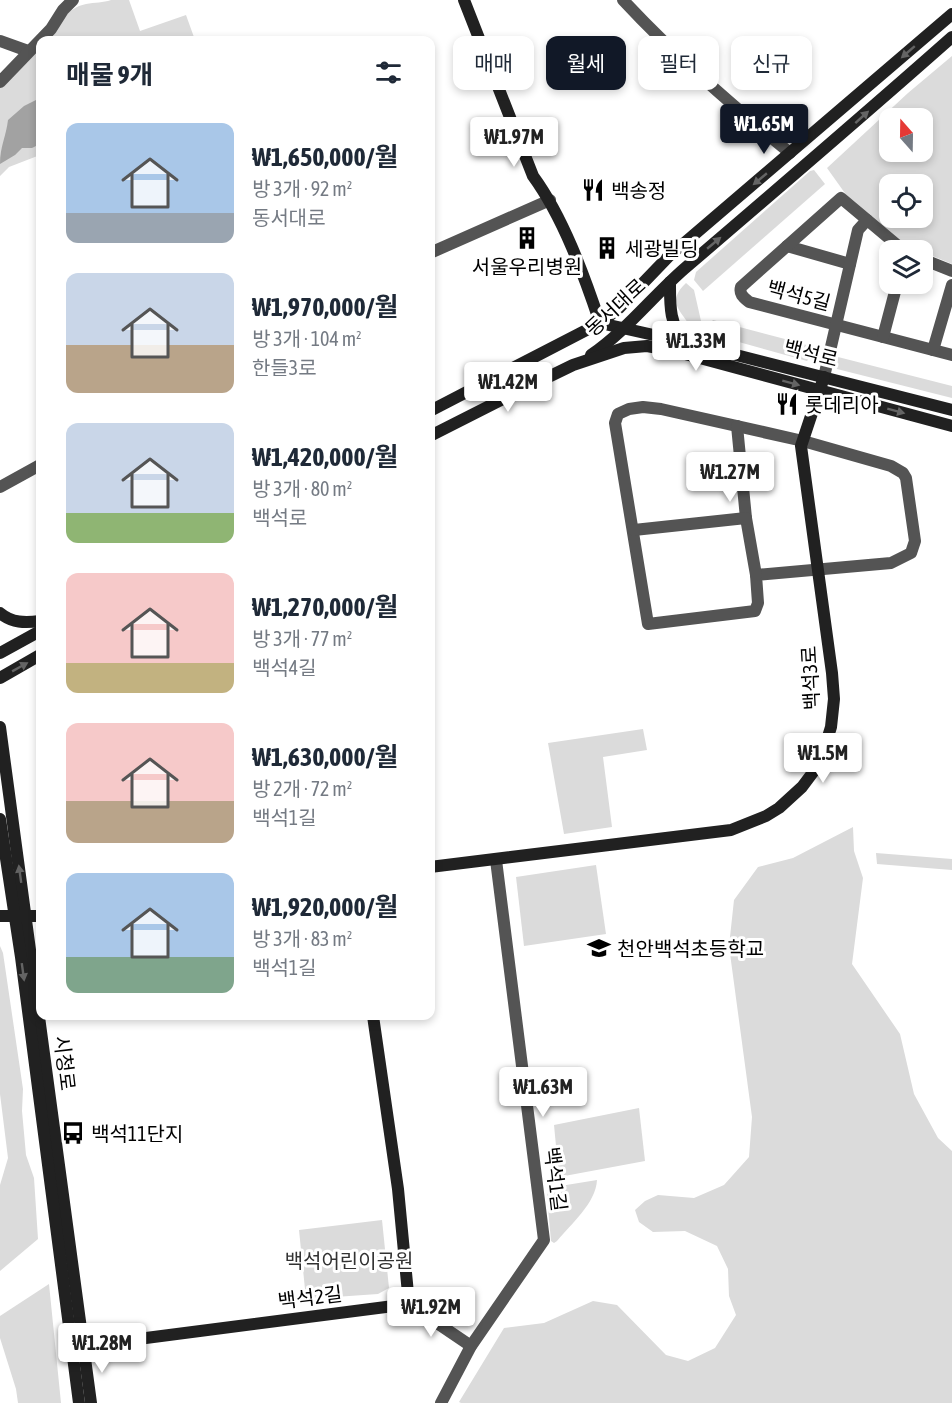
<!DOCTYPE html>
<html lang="ko">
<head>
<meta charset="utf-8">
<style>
	:root { --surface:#fff; --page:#f6f6f7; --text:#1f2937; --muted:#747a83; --accent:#111827 }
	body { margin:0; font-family:"Asap Condensed","Noto Sans KR",sans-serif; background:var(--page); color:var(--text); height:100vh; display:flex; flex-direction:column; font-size:22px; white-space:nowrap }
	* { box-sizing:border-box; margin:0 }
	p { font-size:20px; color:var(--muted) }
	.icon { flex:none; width:33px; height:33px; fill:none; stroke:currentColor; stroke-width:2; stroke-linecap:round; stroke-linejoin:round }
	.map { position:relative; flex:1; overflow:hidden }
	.drawer { position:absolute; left:36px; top:36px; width:399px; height:984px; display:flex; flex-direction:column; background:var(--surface); border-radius:12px; box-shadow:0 3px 9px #0003 }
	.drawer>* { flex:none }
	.hud { position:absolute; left:453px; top:36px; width:408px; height:54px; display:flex; gap:12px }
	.needle { width:39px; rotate:340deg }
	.controls { position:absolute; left:879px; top:108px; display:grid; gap:12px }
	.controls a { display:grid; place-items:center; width:54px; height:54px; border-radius:12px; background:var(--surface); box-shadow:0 3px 9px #0003; font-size:30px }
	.price { position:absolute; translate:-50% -51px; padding:0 14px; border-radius:6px; background:#fff; color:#222; font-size:20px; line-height:39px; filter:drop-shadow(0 2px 3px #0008) }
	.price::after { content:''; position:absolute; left:50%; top:36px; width:18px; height:14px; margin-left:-9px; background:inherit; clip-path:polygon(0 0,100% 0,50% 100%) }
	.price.current { background:var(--accent); color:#fff }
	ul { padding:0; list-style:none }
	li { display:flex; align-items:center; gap:18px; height:150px; padding:0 30px }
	li span { display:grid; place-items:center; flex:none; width:168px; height:120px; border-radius:12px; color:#555 }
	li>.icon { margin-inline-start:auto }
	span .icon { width:72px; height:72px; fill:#fffc; stroke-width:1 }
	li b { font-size:26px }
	h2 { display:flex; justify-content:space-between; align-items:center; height:72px; padding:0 30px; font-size:26px }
	.tag { padding:0 21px; border-radius:12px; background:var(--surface); box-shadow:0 3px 9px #0003; font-size:21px; line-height:54px }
	.tag.current { background:var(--accent); color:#fff }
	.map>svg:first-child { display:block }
</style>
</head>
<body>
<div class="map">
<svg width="952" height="1403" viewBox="0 0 952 1403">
	<rect width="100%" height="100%" fill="#fff"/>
	<!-- green -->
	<g fill="#dbdbdb" fill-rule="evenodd">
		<path d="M111 0H129L140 31 186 15 195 40H47C59 25 66 8 86 4 95 2 103 3 111 0Z"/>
		<polygon points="40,48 40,155 9,167 0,176 0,88"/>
		<path d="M952 56V264L923 252 922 250 903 245 847 196 827 168 908 93ZM890 118H922V152H890ZM890 184H922V218H890Z"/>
		<polygon points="814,170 825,184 703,291 694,280 696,272 810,171"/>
		<path d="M686 283 694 290 701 321 691 327C679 309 667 301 686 283Z"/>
		<polygon points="713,320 804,344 812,348 814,352 807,361 703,332"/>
		<polygon points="838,357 952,386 952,398 837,369 834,366"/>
		<polygon points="643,729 647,750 603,757 612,827 564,834 548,743"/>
		<polygon points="853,827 854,851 863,878 852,964 900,1034 914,1094 938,1138 952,1151 952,1403 461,1403 459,1402 504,1328 544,1323 593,1301 617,1305 666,1355 688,1361 715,1348 736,1315 729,1296 728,1269 717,1246 685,1231 653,1232 639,1222 635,1210 645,1201 658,1195 694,1198 724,1185 749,1157 752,1117 729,946 734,900 758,867 793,858"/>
		<polygon points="876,853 952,859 952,870 877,864"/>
		<polygon points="596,865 606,934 524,946 516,877"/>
		<polygon points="0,946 3,953 23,1089 22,1111 26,1155 34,1178 38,1239 0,1271 0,1185 8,1158 0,1094"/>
		<polygon points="639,1108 645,1161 559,1177 554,1125"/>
		<path d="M597 1180C596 1203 571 1224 557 1241L554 1243 551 1241 547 1197 548 1188Z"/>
		<polygon points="382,1220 389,1288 378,1294 306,1299 299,1230"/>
		<polygon points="49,1284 61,1403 18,1403 16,1389 0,1338 0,1316"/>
	</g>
	<!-- water -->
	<path fill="#a2a2a2" d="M40 98V144L32 148H22L15 155 0 164C0 146 6 137 8 120L24 106Z"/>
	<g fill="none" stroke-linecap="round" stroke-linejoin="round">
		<!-- street -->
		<g stroke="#545454" stroke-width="12">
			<path d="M623 0C674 55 732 105 790 153"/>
			<polyline points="0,41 28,51"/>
			<polyline points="0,82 51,29 63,10 73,0"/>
			<polyline points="787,246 850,264"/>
			<path d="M903 250 841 198 741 287C739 294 743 297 749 302L952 355"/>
			<polyline points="430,253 550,200"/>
			<polyline points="922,259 952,271"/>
			<polyline points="883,337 897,284"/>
			<polyline points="933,350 952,285"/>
			<polyline points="824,377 858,230 867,220"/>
			<polygon points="643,407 661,409 803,441 891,466 903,473 906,478 915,541 911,553 891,563 756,575 758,603 755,611 648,624 615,423 618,414 629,409"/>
			<polyline points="737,426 746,518 756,575"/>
			<polyline points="0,487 40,465"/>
			<polyline points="634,530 746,518"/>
			<polyline points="409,1304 471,1346"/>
			<polyline points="441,1403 471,1346 544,1240 496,860"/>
		</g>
		<!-- secondary -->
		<g stroke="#212121" stroke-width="12">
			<path d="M464 0 533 176C563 217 584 275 600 323"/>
			<path d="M670 282C670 305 669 324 685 342"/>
			<polyline points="600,323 685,342 952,410"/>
			<path d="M591 355C626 331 652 297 684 269 774 192 864 115 952 37"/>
			<polyline points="430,411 600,323 619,308 668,257 952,14"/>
			<polyline points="430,436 505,398 573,365 624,348 647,346 674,351 952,426"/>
			<path d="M0 613C12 623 25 623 40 621"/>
			<polyline points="0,653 40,631"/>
			<polyline points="0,678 40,655"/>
			<polyline points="0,727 91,1403"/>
			<polyline points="0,819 21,957 79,1403"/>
			<polyline points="430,867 731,830 766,816 779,808 802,787 814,771 823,753 831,727 834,699 832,673 801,446 824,377"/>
			<polyline points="0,916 40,916"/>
			<polyline points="72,1351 115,1342 409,1304 398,1189 373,1016"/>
		</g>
	</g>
	<!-- one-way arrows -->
	<defs><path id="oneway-solid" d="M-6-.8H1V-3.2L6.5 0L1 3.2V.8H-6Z" transform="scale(1.5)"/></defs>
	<g fill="#646464">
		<use href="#oneway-solid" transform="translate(908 52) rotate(139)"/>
		<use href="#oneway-solid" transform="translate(862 117) rotate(-42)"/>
		<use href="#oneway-solid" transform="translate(760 179) rotate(140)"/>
		<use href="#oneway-solid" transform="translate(714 243) rotate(-40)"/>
		<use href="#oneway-solid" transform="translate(791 383) rotate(15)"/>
		<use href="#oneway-solid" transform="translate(896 411) rotate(15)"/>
		<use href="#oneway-solid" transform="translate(20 667) rotate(-29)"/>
		<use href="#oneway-solid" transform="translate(20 874) rotate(-98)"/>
		<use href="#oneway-solid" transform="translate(23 972) rotate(82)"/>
	</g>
	<!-- icons -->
	<defs>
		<g id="restaurant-bare" transform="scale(1.8)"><path d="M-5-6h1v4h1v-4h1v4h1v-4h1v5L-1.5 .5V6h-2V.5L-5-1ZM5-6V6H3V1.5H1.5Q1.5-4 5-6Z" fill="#000" stroke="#fff" stroke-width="2.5" paint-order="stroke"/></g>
		<g id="building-bare" transform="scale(1.8)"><path d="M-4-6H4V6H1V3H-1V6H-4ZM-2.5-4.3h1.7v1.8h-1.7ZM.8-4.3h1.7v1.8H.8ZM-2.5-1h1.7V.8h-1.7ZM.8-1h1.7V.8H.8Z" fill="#000" stroke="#fff" stroke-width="2.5" paint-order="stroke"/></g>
		<g id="school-bare" transform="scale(1.8)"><path d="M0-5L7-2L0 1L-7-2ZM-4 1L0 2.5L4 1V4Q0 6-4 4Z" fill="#000" stroke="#fff" stroke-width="2.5" paint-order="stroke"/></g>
		<g id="bus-bare" transform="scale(1.8)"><path d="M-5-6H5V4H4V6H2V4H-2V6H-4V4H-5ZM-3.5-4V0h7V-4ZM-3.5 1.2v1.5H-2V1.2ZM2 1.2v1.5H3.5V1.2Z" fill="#000" stroke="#fff" stroke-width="2.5" paint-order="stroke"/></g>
	</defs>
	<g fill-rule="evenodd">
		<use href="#restaurant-bare" x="593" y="190"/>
		<use href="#building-bare" x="527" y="238"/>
		<use href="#building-bare" x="607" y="248"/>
		<use href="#restaurant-bare" x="787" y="404"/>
		<use href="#school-bare" x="599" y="948"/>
		<use href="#bus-bare" x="73" y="1133"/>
	</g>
	<g text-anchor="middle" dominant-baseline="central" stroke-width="6" stroke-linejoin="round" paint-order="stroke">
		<!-- poi labels -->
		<g font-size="20" fill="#000" stroke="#fff" text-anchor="start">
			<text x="611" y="190">백송정</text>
			<text x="625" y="248">세광빌딩</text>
			<text x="527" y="266" text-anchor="middle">서울우리병원</text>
			<text x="805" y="404">롯데리아</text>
			<text x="617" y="948">천안백석초등학교</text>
			<text x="91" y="1133">백석11단지</text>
		</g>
		<!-- street labels -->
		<g font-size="20" fill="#000" stroke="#fff">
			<text transform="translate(799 295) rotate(15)">백석5길</text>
			<text transform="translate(615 307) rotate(-43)">동서대로</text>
			<text transform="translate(811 353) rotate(14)">백석로</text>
			<text transform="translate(810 678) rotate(-93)">백석3로</text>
			<text transform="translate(65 1063) rotate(83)">시청로</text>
			<text transform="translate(556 1179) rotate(83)">백석1길</text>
			<text transform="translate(310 1297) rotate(-7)">백석2길</text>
		</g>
		<!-- park labels -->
		<g font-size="20" fill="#323232" stroke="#fff">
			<text x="349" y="1260">백석어린이공원</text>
		</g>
	</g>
</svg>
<div class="controls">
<a><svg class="needle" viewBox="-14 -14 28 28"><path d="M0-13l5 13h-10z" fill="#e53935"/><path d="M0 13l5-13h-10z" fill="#747a83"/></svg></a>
<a><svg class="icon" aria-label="locate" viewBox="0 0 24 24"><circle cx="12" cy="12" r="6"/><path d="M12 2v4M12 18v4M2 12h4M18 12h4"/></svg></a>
<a><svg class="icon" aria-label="layers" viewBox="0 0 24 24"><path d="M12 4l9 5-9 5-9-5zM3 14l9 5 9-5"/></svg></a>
</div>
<b class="price current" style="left:764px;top:155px">₩1.65M</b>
<b class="price" style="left:514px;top:168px">₩1.97M</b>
<b class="price" style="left:696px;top:372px">₩1.33M</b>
<b class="price" style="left:508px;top:413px">₩1.42M</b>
<b class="price" style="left:730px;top:503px">₩1.27M</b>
<b class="price" style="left:823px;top:784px">₩1.5M</b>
<b class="price" style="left:543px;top:1118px">₩1.63M</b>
<b class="price" style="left:431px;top:1338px">₩1.92M</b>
<b class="price" style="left:102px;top:1374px">₩1.28M</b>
<div class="hud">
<a class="tag">매매</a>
<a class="tag current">월세</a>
<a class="tag">필터</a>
<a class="tag">신규</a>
</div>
<section class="drawer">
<h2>매물 9개<svg class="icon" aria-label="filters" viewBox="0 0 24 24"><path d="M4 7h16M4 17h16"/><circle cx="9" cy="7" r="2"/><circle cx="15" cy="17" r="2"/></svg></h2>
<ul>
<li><span style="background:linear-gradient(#a9c7e8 75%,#9aa5b1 0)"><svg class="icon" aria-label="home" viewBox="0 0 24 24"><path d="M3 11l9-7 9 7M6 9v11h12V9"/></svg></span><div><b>₩1,650,000/월</b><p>방 3개 · 92 m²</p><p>동서대로</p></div></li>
<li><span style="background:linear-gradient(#c9d6e8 60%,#b9a48a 0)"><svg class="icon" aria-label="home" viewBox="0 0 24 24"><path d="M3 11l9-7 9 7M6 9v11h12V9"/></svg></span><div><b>₩1,970,000/월</b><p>방 3개 · 104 m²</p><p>한들3로</p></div></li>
<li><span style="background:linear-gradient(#c9d6e8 75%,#8fb573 0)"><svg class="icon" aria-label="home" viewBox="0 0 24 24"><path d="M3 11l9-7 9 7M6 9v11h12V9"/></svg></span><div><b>₩1,420,000/월</b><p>방 3개 · 80 m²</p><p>백석로</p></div></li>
<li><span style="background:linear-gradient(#f6c9c9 75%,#c2b280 0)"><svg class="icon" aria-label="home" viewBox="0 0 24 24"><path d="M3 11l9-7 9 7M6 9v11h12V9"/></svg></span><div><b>₩1,270,000/월</b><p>방 3개 · 77 m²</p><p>백석4길</p></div></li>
<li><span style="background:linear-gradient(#f6c9c9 65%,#b9a48a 0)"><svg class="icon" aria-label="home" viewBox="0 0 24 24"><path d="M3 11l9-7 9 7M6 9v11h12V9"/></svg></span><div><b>₩1,630,000/월</b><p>방 2개 · 72 m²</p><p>백석1길</p></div></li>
<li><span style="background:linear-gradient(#a9c7e8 70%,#7fa58c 0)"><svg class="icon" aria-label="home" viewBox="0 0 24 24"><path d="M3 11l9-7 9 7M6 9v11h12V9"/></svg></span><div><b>₩1,920,000/월</b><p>방 3개 · 83 m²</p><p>백석1길</p></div></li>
</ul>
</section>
</div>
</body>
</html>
